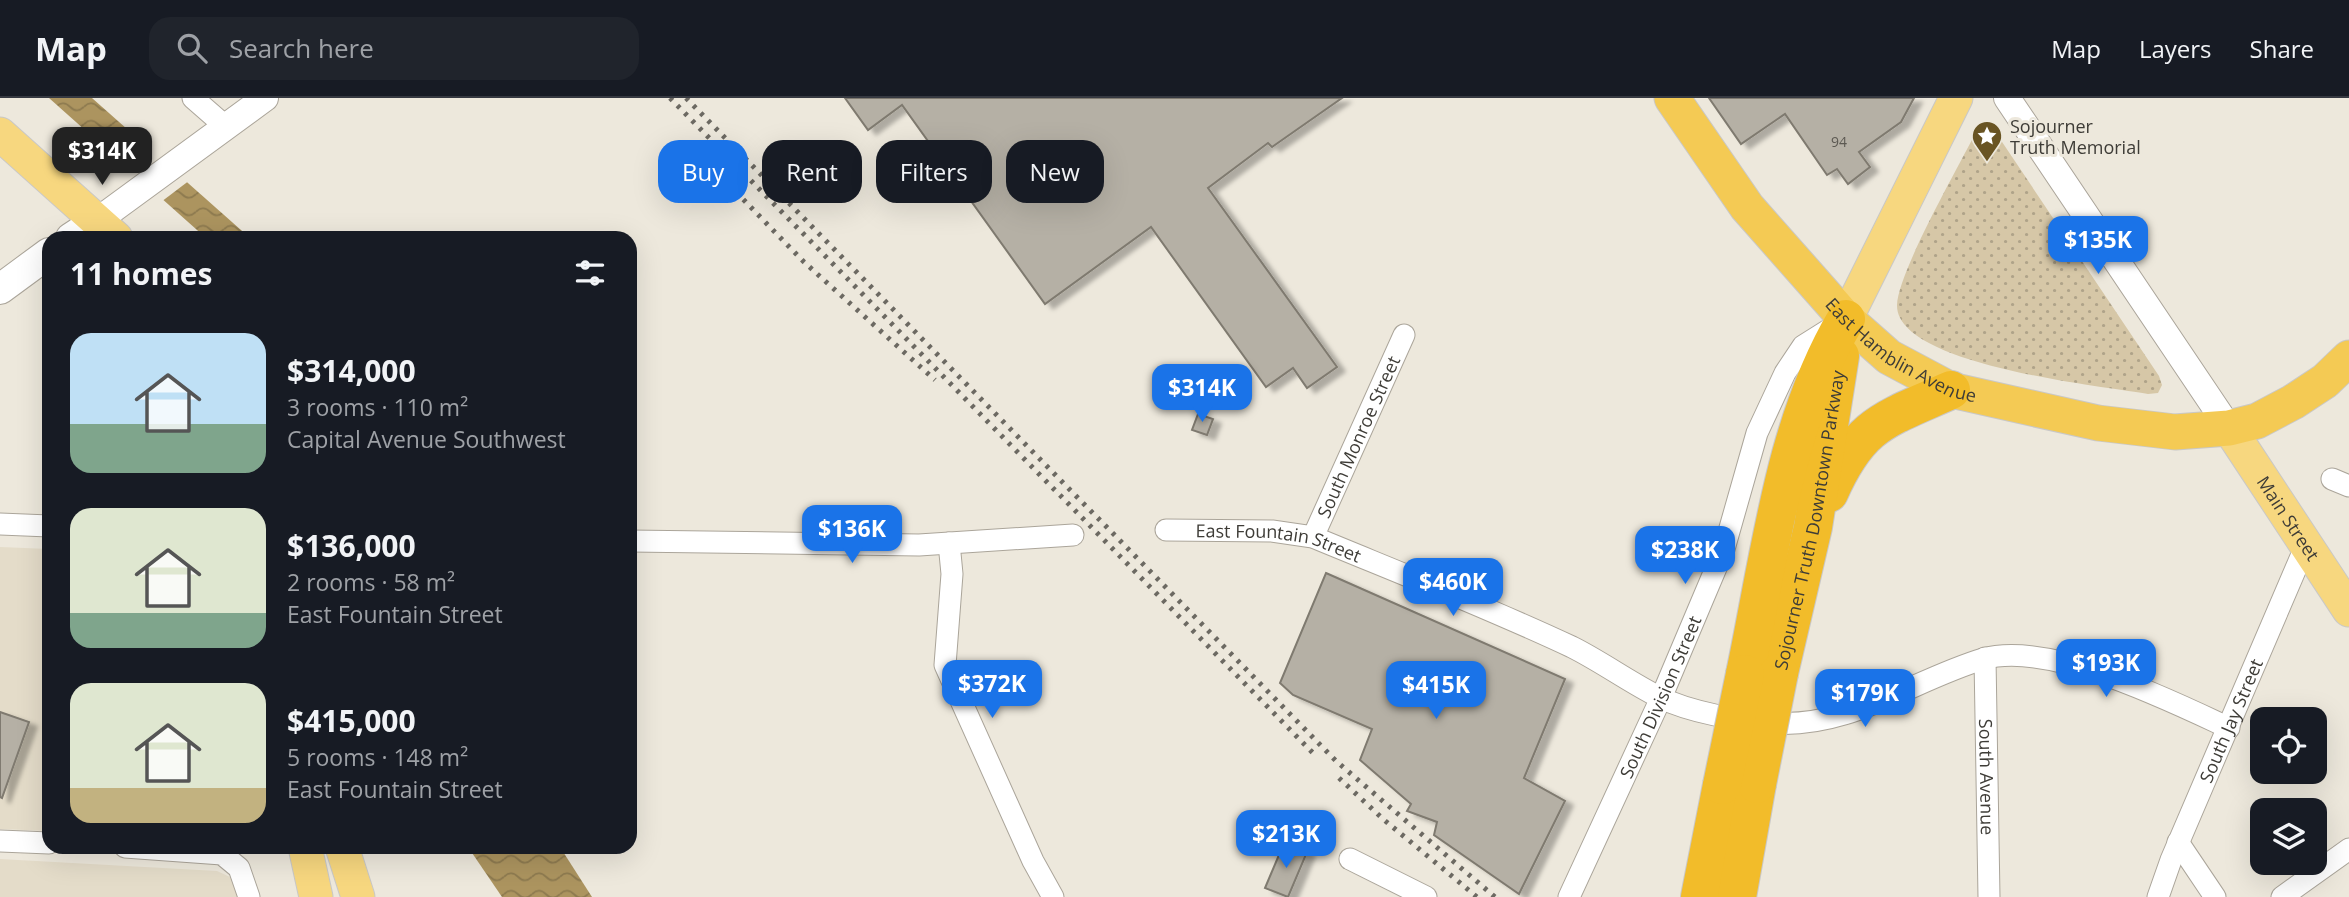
<!DOCTYPE html>
<html lang="en">
<head>
<meta charset="utf-8">
<style>
	:root { --surface:#171b24; --page:#20242c; --text:#f1f3f6; --muted:#9ea1a6; --line:#363941; --accent:#1a73e8 }
	body { margin:0; font-family:"Open Sans",sans-serif; background:var(--page); color:var(--text); height:100vh; display:flex; flex-direction:column; font-size:26px; white-space:nowrap }
	* { box-sizing:border-box; margin:0 }
	p { font-size:23px; color:var(--muted) }
	.icon { flex:none; width:38px; height:38px; fill:none; stroke:currentColor; stroke-width:2; stroke-linecap:round; stroke-linejoin:round }
	.map { position:relative; flex:1; overflow:hidden }
	.details { position:absolute; left:42px; top:133px; width:595px; height:623px; display:flex; flex-direction:column; background:var(--surface); border-radius:21px; box-shadow:0 7px 28px #0002 }
	.details>* { flex:none }
	.top-card { position:absolute; left:658px; top:42px; width:665px; height:63px; display:flex; gap:14px }
	.fabs { position:absolute; left:2250px; top:609px; display:grid; gap:14px }
	.fabs a { display:grid; place-items:center; width:77px; height:77px; border-radius:14px; background:var(--surface); box-shadow:0 7px 28px #0002; font-size:35px }
	.price { position:absolute; translate:-50% -60px; padding:0 16px; border-radius:14px; background:var(--accent); color:#fff; font-size:23px; line-height:46px; filter:drop-shadow(0 2px 4px #0008) }
	.price::after { content:''; position:absolute; left:50%; top:42px; width:21px; height:16px; margin-left:-10px; background:inherit; clip-path:polygon(0 0,100% 0,50% 100%) }
	.price.active { background:#222; color:#fff }
	ul { padding:0; list-style:none }
	li { display:flex; align-items:center; gap:21px; height:175px; padding:0 28px }
	li span { display:grid; place-items:center; flex:none; width:196px; height:140px; border-radius:21px; color:#555 }
	li>.icon { margin-inline-start:auto }
	span .icon { width:84px; height:84px; fill:#fffc; stroke-width:1 }
	li b { font-size:30px }
	h2 { display:flex; justify-content:space-between; align-items:center; height:84px; padding:0 28px; font-size:30px }
	.chip { padding:0 24px; border-radius:21px; background:var(--surface); box-shadow:0 7px 28px #0002; font-size:24px; line-height:63px }
	.chip.active { background:var(--accent); color:#fff }
	header { display:flex; align-items:center; gap:42px; box-sizing:border-box; height:98px; padding:0 35px; background:var(--surface); border-bottom:2px solid var(--line) }
	header strong { font-size:33px }
	nav { display:flex; gap:38px; margin-inline-start:auto; font-size:24px }
	.search { width:490px; height:63px; background:var(--page); display:flex; align-items:center; gap:18px; box-sizing:border-box; padding:0 24px; border-radius:21px; color:var(--muted); font-size:26px }
	.map>svg:first-child { display:block }
</style>
</head>
<body>
<header>
<strong>Map</strong>
<div class="search"><svg class="icon" aria-label="search" viewBox="0 0 24 24"><circle cx="10" cy="10" r="6"/><path d="M15 15l6 6"/></svg>Search here</div>
<nav><a>Map</a><a>Layers</a><a>Share</a></nav>
</header>
<div class="map">
<svg width="2349" height="799" viewBox="0 0 2349 799">
	<defs>
		<pattern id="green-dots" width="8" height="8" patternUnits="userSpaceOnUse" patternTransform="scale(1.75)"><rect width="8" height="8" fill="#d6c7a7"/><path d="M2 2h.1M6 6h.1" fill="none" stroke="#afa389" stroke-width="1.8" stroke-linecap="round"/></pattern>
		<pattern id="water-waves" width="16" height="10" patternUnits="userSpaceOnUse" patternTransform="scale(1.75)"><rect width="16" height="10" fill="#ac945f"/><path d="M0 5q4-4 8 0t8 0" fill="none" stroke="#8d7a4f"/></pattern>
		<filter id="shadow"><feDropShadow dx="8" dy="4.5" stdDeviation="2" flood-color="#0004"/></filter>
	</defs>
	<rect width="100%" height="100%" fill="#ede8dc"/>
	<!-- built -->
	<g fill="#e4dcc9">
		<polygon points="0,449 49,451 49,733 0,731"/>
		<polygon points="0,761 217,773 230,779 238,799 0,799"/>
	</g>
	<!-- green -->
	<path fill="url(#green-dots)" d="M1990 26 2159 278 2162 287 2158 295 2148 296C2101 288 1896 267 1897 207 1898 174 1959 68 1977 32Z"/>
	<!-- water -->
	<g fill="url(#water-waves)">
		<polygon points="49,0 92,0 250,140 206,140"/>
		<polygon points="468,749 560,749 592,799 502,799"/>
	</g>
	<!-- pier -->
	<polygon fill="#ede8dc" points="153,50 190,82 161,104 124,71"/>
	<!-- building -->
	<g fill="#b5b0a5" stroke="#7f7a6f" stroke-width="2" filter="url(#shadow)">
		<polygon points="845,0 1342,0 1272,49 1268,45 1208,90 1337,269 1307,290 1293,270 1266,289 1151,129 1045,206 902,7 868,32"/>
		<polygon points="1709,0 1914,0 1901,24 1859,54 1870,69 1848,86 1837,71 1827,77 1785,16 1741,46"/>
		<polygon points="1198,316 1213,321 1207,337 1192,332"/>
		<polygon points="1326,475 1565,581 1524,680 1565,703 1519,796 1434,737 1437,724 1407,713 1411,706 1360,662 1372,631 1293,597 1280,585"/>
		<polygon points="0,614 29,624 2,700 0,699"/>
		<polygon points="1284,745 1307,754 1288,799 1265,790"/>
	</g>
	<g fill="none" stroke-linecap="round" stroke-linejoin="round">
		<!-- minor casing -->
		<g stroke="#aba59a" stroke-width="23">
			<g id="minor">
				<polyline points="193,0 225,28"/>
				<polyline points="2332,381 2349,388"/>
				<polyline points="0,426 49,428"/>
				<path id="s1" d="M1166 432 1272 433 1313 439C1400 475 1487 509 1572 549 1602 564 1629 584 1659 599 1689 614 1739 623 1772 625 1849 631 1913 582 1983 561 2048 542 2169 602 2229 630"/>
				<path id="s2" d="M1313 439 1404 237"/>
				<polyline points="630,443 919,447 1073,437"/>
				<polyline points="949,445 952,476 945,567 1033,763 1053,799"/>
				<path id="s3" d="M1985 560 1989 799"/>
				<polyline points="0,743 49,745"/>
				<polyline points="2178,744 2215,799"/>
				<polyline points="125,749 222,756 239,770 249,799"/>
				<polyline points="1350,761 1426,799"/>
				<path id="s4" d="M1569 799 1661 600 1724 451 1757 335 1785 275 1803 248 1838 226"/>
				<path id="s5" d="M2158 799 2171 762 2306 447"/>
				<polyline points="2282,799 2349,751"/>
			</g>
		</g>
		<!-- tertiary casing -->
		<g stroke="#aba59a" stroke-width="28">
			<g id="tertiary">
				<polyline points="2007,0 2229,330"/>
				<polyline points="97,123 265,0"/>
			</g>
		</g>
		<!-- secondary casing -->
		<g stroke="#aba59a" stroke-width="32">
			<g id="secondary">
				<polyline points="71,140 97,123"/>
				<polyline points="0,191 49,155"/>
			</g>
		</g>
		<!-- primary casing -->
		<g stroke="#c9c8c7" stroke-width="35">
			<g id="primary">
				<polyline points="0,36 116,140"/>
				<polyline points="1846,221 1956,0"/>
				<path id="s6" d="M2229 330 2349 512"/>
				<polyline points="305,749 316,799"/>
				<polyline points="342,749 358,799"/>
			</g>
		</g>
		<!-- trunk casing -->
		<g stroke="#c9c8c7" stroke-width="37">
			<g id="trunk">
				<path id="s7" d="M1672 0 1747 109 1846 221 1889 259 1951 292 2098 325 2175 334 2229 330 2257 323 2293 304 2325 283 2349 260"/>
			</g>
		</g>
		<!-- motorway casing -->
		<g stroke="#c9c8c7" stroke-width="40">
			<g id="motorway">
				<path d="M1829 395C1860 325 1884 322 1951 292"/>
				<path id="s8" d="M1779 575 1813 429 1840 258"/>
				<path d="M1745 576C1770 458 1784 325 1846 221"/>
				<polyline points="1700,799 1722,687"/>
				<polyline points="1737,799 1757,686"/>
			</g>
		</g>
		<!-- minor -->
		<use href="#minor" stroke="#fff" stroke-width="21"/>
		<!-- tertiary -->
		<use href="#tertiary" stroke="#fff" stroke-width="26"/>
		<!-- secondary -->
		<use href="#secondary" stroke="#fff" stroke-width="30"/>
		<!-- primary -->
		<use href="#primary" stroke="#f7d77f" stroke-width="33"/>
		<!-- trunk -->
		<use href="#trunk" stroke="#f4ca54" stroke-width="35"/>
		<!-- motorway -->
		<use href="#motorway" stroke="#f2bc2a" stroke-width="38"/>
		<!-- rail -->
		<g stroke="#6c6962" stroke-width="5" stroke-dasharray="3.5 7" stroke-linecap="butt">
			<polyline points="670,0 1314,656"/>
			<polyline points="686,0 1336,663 1495,799"/>
			<polyline points="736,94 804,164 935,282"/>
			<polyline points="1339,680 1383,721 1477,799"/>
		</g>
		<!-- motorway-bridge casing -->
		<g stroke="#c9c8c7" stroke-width="40" stroke-linecap="butt">
			<g id="motorway-bridge">
				<polyline points="1757,686 1779,575"/>
				<polyline points="1722,687 1745,576"/>
			</g>
		</g>
		<!-- motorway-bridge -->
		<use href="#motorway-bridge" stroke="#f2bc2a" stroke-width="38"/>
	</g>
	<!-- icons -->
	<defs>
		<g id="sight-pin" transform="scale(1.575)"><path d="M0 17L-7.5 6A9.5 9.5 0 1 1 7.5 6Z" fill="#695423" stroke="#ede8dc"/><path d="M0-6L1.8-2.2L6-1.7L2.9 1.2L3.7 5.4L0 3.3L-3.7 5.4L-2.9 1.2L-6-1.7L-1.8-2.2Z" fill="#fff"/></g>
	</defs>
	<g fill-rule="evenodd">
		<use href="#sight-pin" x="1987" y="38"/>
	</g>
	<g text-anchor="middle" dominant-baseline="central" stroke-width="6" stroke-linejoin="round" paint-order="stroke">
		<!-- number labels -->
		<g font-size="14" fill="#5c5952">
			<text x="1839" y="43">94</text>
		</g>
		<!-- poi labels -->
		<g font-size="18" fill="#3e3c37" stroke="#ede8dc" text-anchor="start">
			<text x="2010" y="28">Sojourner<tspan x="2010" dy="21">Truth Memorial</tspan></text>
		</g>
		<!-- street labels -->
		<g font-size="18" fill="#3e3c37" stroke="#ede8dc">
			<text stroke="none"><textPath href="#s7" startOffset="346">East Hamblin Avenue</textPath></text>
			<text stroke="none"><textPath href="#s2" startOffset="110">South Monroe Street</textPath></text>
			<text stroke="none"><textPath href="#s6" startOffset="108">Main Street</textPath></text>
			<text stroke="none"><textPath href="#s8" startOffset="156">Sojourner Truth Downtown Parkway</textPath></text>
			<text stroke="none"><textPath href="#s1" startOffset="114">East Fountain Street</textPath></text>
			<text stroke="none"><textPath href="#s4" startOffset="220">South Division Street</textPath></text>
			<text stroke="none"><textPath href="#s5" startOffset="191">South Jay Street</textPath></text>
			<text stroke="none"><textPath href="#s3" startOffset="119">South Avenue</textPath></text>
		</g>
	</g>
</svg>
<div class="fabs">
<a><svg class="icon" aria-label="locate" viewBox="0 0 24 24"><circle cx="12" cy="12" r="6"/><path d="M12 2v4M12 18v4M2 12h4M18 12h4"/></svg></a>
<a><svg class="icon" aria-label="layers" viewBox="0 0 24 24"><path d="M12 4l9 5-9 5-9-5zM3 14l9 5 9-5"/></svg></a>
</div>
<b class="price active" style="left:102px;top:89px">$314K</b>
<b class="price" style="left:2098px;top:178px">$135K</b>
<b class="price" style="left:1202px;top:326px">$314K</b>
<b class="price" style="left:852px;top:467px">$136K</b>
<b class="price" style="left:1685px;top:488px">$238K</b>
<b class="price" style="left:1453px;top:520px">$460K</b>
<b class="price" style="left:2106px;top:601px">$193K</b>
<b class="price" style="left:992px;top:622px">$372K</b>
<b class="price" style="left:1436px;top:623px">$415K</b>
<b class="price" style="left:1865px;top:631px">$179K</b>
<b class="price" style="left:1286px;top:772px">$213K</b>
<div class="top-card">
<a class="chip active">Buy</a>
<a class="chip">Rent</a>
<a class="chip">Filters</a>
<a class="chip">New</a>
</div>
<section class="details">
<h2>11 homes<svg class="icon" aria-label="filters" viewBox="0 0 24 24"><path d="M4 7h16M4 17h16"/><circle cx="9" cy="7" r="2"/><circle cx="15" cy="17" r="2"/></svg></h2>
<ul>
<li><span style="background:linear-gradient(#bfe0f5 65%,#7fa58c 0)"><svg class="icon" aria-label="home" viewBox="0 0 24 24"><path d="M3 11l9-7 9 7M6 9v11h12V9"/></svg></span><div><b>$314,000</b><p>3 rooms · 110 m²</p><p>Capital Avenue Southwest</p></div></li>
<li><span style="background:linear-gradient(#dfe7d0 75%,#7fa58c 0)"><svg class="icon" aria-label="home" viewBox="0 0 24 24"><path d="M3 11l9-7 9 7M6 9v11h12V9"/></svg></span><div><b>$136,000</b><p>2 rooms · 58 m²</p><p>East Fountain Street</p></div></li>
<li><span style="background:linear-gradient(#dfe7d0 75%,#c2b280 0)"><svg class="icon" aria-label="home" viewBox="0 0 24 24"><path d="M3 11l9-7 9 7M6 9v11h12V9"/></svg></span><div><b>$415,000</b><p>5 rooms · 148 m²</p><p>East Fountain Street</p></div></li>
</ul>
</section>
</div>
</body>
</html>
